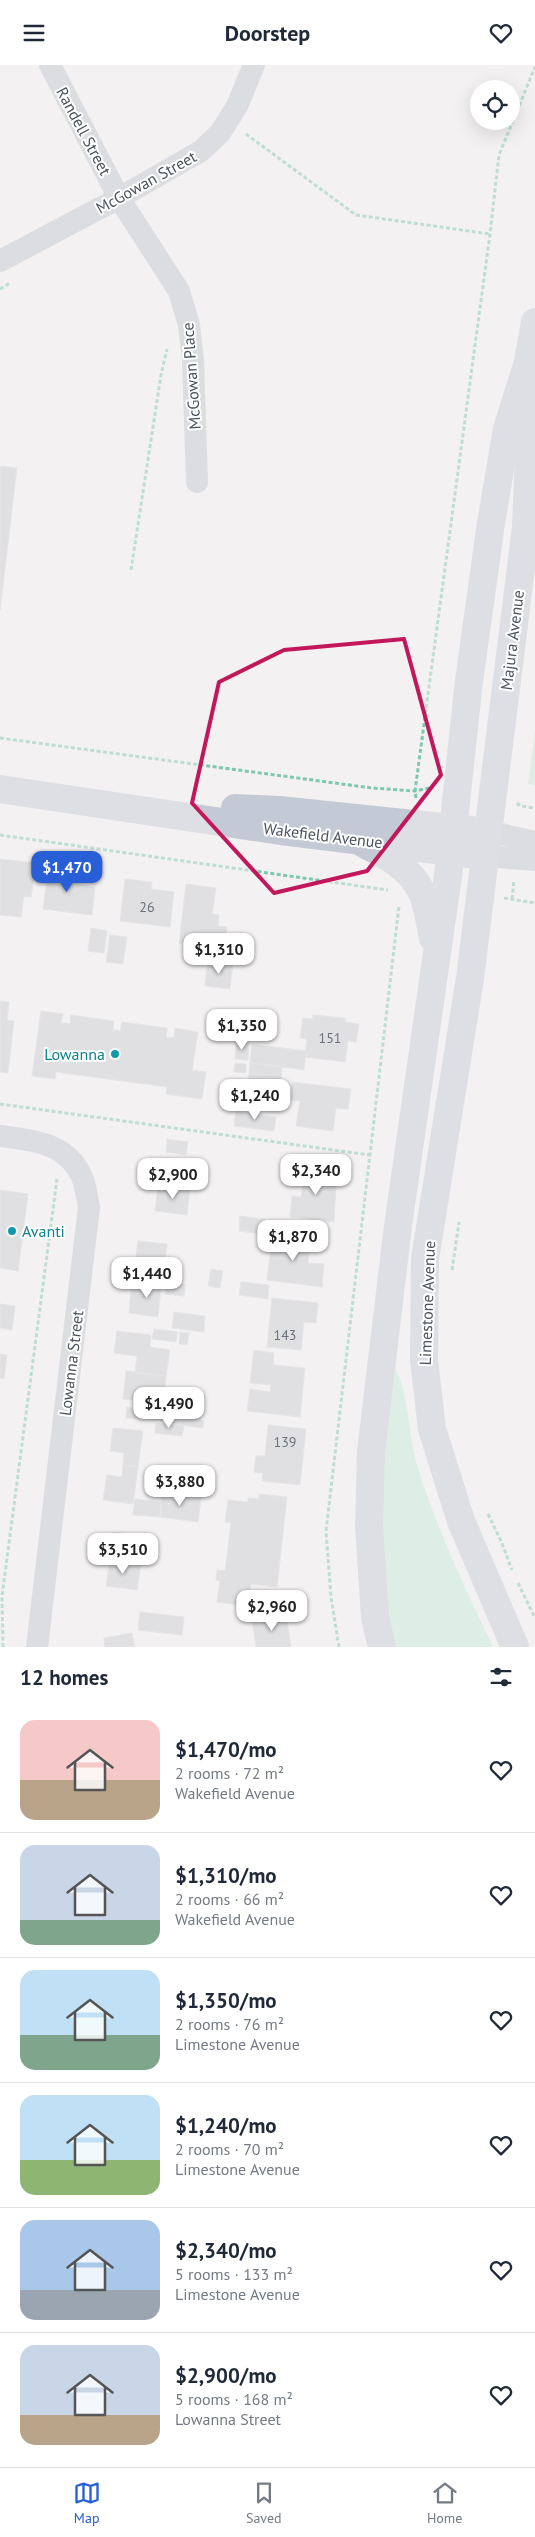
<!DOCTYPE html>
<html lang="en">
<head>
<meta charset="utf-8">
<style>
	:root { --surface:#fff; --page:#f2f2f3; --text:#1f2937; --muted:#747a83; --line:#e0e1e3; --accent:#285ed6 }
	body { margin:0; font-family:"PT Sans",sans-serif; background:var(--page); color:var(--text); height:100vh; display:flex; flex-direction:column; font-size:19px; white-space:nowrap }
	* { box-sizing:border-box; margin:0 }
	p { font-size:16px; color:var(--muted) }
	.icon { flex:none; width:28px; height:28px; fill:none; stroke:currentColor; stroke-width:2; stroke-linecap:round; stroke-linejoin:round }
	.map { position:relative; height:1582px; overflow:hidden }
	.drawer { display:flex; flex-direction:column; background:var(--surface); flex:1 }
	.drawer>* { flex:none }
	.controls { position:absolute; left:470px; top:15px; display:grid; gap:10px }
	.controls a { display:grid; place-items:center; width:50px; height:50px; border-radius:50%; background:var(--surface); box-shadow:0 5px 20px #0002; font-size:25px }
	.price { position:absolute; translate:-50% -42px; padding:0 11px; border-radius:10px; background:#fff; color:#222; font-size:16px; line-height:32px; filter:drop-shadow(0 1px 2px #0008) }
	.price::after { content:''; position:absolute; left:50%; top:30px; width:15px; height:11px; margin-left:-8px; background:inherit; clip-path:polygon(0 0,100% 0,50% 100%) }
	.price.on { background:var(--accent); color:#fff }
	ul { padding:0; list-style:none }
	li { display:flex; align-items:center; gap:15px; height:125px; padding:0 20px }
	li+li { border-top:1px solid var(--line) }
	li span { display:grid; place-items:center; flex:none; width:140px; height:100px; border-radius:15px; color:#555 }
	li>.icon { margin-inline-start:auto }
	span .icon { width:60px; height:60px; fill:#fffc; stroke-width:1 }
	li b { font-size:21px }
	h2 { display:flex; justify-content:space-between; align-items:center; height:60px; padding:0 20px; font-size:21px }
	header { display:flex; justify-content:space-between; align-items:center; height:65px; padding:0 20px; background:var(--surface); font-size:22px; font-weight:800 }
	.tab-bar { display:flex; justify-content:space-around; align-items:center; height:70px; border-top:1px solid var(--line); background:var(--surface); font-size:14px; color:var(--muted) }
	.tab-bar a { display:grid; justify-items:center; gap:2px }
	.tab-bar .on { color:var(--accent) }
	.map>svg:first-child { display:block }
</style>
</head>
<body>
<header><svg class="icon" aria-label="menu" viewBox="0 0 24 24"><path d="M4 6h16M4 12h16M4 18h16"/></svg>Doorstep<svg class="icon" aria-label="heart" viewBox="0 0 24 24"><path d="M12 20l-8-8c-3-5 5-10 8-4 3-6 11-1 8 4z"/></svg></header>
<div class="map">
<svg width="535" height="1582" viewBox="0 0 535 1582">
	<rect width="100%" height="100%" fill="#f3f1f1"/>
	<!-- green -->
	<g fill="#c4ecd9">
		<polygon points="535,666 535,720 528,719"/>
		<path d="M392 1297C410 1327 407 1366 417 1400 436 1463 465 1523 493 1582H392L383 1553 380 1411Z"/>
	</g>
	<!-- building -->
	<g fill="#cbcdd3" stroke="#d5d6dc">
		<polygon points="0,401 17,403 0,545"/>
		<polygon points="0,794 36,798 31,832 24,831 21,852 0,850"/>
		<polygon points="49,800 69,803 68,818 95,822 92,850 43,844"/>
		<polygon points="125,814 152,817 151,824 174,827 170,862 120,856"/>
		<polygon points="186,819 216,823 212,849 219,850 218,861 227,862 224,883 179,878"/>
		<polygon points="91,863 107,866 104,888 88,886"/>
		<polygon points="110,870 127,872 123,899 106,897"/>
		<polygon points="208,895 233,898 230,924 205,921"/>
		<polygon points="0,936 9,937 7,955 14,956 8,1008 0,1007"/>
		<polygon points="41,946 63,949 61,958 70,959 71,950 114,956 113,965 120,966 122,957 167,963 166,972 174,973 175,963 198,967 192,1005 206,1007 202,1034 166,1029 167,1022 56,1007 55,1014 32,1011"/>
		<polygon points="313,950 345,953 345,957 359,959 356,977 348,976 345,997 305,992 307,974 300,973 303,953 312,954"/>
		<polygon points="236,977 249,978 248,995 235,994"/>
		<polygon points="252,979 306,986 304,1005 250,998"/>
		<polygon points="235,998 246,999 246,1008 234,1007"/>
		<polygon points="250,998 282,1002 281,1016 257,1014 254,1025 248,1022"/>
		<polygon points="292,1017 351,1024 348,1044 336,1043 333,1066 296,1061 300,1036 290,1035"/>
		<polygon points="236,1046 276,1052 274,1066 234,1061"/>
		<polygon points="167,1074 188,1077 186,1090 166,1087"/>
		<polygon points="162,1094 193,1098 190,1124 158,1120"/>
		<polygon points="305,1101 337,1105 334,1157 290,1152 292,1131 301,1132"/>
		<polygon points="158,1121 190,1124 187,1150 155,1146"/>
		<polygon points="0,1125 28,1129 18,1206 0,1203"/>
		<polygon points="240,1151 265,1154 264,1169 239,1166"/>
		<polygon points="273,1166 291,1168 291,1176 310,1178 308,1198 324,1199 322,1222 267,1215"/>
		<polygon points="138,1176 167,1179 162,1214 146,1212 148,1201 135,1199"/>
		<polygon points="211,1204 223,1206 220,1223 208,1221"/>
		<polygon points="146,1212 162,1214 158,1252 129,1248 131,1224 145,1225"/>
		<polygon points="241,1217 269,1220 268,1234 239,1230"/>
		<polygon points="166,1218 185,1220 184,1231 165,1229"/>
		<polygon points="272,1233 318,1238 316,1258 304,1257 301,1285 267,1282"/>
		<polygon points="0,1239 15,1241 12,1265 0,1263"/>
		<polygon points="174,1247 205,1251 204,1267 172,1263"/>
		<polygon points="154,1264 178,1267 176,1277 152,1274"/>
		<polygon points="117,1266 151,1270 150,1282 170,1285 166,1311 135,1307 137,1291 114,1288"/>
		<polygon points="180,1267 189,1268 187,1280 179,1279"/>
		<polygon points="254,1285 274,1288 273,1300 305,1303 300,1352 247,1346 250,1324 270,1327 271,1320 250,1318"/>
		<polygon points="0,1289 7,1290 4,1314 0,1313"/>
		<polygon points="126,1306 166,1311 163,1338 123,1334"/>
		<polygon points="194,1340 202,1341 200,1355 204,1356 203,1363 166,1358 168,1343 193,1347"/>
		<polygon points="127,1342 166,1346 165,1356 126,1353"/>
		<polygon points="156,1358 184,1361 182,1371 155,1368"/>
		<polygon points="268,1360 306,1364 300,1420 262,1416 263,1408 254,1407 256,1391 265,1391"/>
		<polygon points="113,1363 143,1366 138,1402 123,1400 124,1388 110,1386"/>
		<polygon points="123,1400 138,1402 133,1439 103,1435 107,1410 122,1412"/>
		<polygon points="162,1428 201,1433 198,1457 160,1452"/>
		<polygon points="259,1429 287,1432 277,1522 251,1519 248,1541 217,1537 220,1516 216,1515 217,1505 225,1506 231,1458 225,1457 228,1435 248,1437 248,1433 258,1434"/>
		<polygon points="135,1434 161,1437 160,1452 133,1450"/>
		<polygon points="113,1467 145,1471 141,1498 110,1494"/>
		<polygon points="110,1494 141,1498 137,1525 106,1521"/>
		<polygon points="140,1547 184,1552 182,1570 138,1565"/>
		<polygon points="286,1549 291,1582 256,1582 252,1554"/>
		<polygon points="132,1568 135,1582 105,1582 104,1573"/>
	</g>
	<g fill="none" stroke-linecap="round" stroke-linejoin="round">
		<!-- path -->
		<g stroke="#7ec8ad" stroke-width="3" stroke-dasharray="4 2.5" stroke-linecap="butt">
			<polyline points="246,69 356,150 490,169"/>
			<polyline points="0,224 10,218"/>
			<polyline points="131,505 161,310 167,284"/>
			<polyline points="0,673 372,723 415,726 434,722"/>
			<polyline points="416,733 415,726 490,169 499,90 535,2"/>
			<polyline points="517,738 520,741 535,743"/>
			<polyline points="0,770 388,825"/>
			<polyline points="504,833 535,838"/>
			<polyline points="512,834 514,815"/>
			<polyline points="0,1039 370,1090"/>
			<polyline points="452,1205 459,1157"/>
			<polyline points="488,1449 501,1476 512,1505"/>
			<polyline points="518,1518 535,1553"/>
			<polyline points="3,1582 2,1531 57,1114"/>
			<polyline points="339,1582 331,1532 326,1466 399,841"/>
		</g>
		<!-- street -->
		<g stroke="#c0c6ce" stroke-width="22">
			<polyline points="50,0 119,133 179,226 189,260 193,295 197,417"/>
			<polyline points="0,196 119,133 201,86 220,68 237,41 254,0"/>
			<polyline points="488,766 535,777"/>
			<polyline points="485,791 535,795"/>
			<path d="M0 1071C33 1075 67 1078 82 1112 86 1121 87 1133 89 1142L37 1582"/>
		</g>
		<!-- secondary -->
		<g stroke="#c3cad6" stroke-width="28">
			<polyline points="0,724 281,766 468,789"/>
			<polyline points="235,743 279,745 471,765"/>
			<path d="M364 779C386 790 412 804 422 828 428 841 430 859 433 873"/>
			<polyline points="382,1582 375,1552 369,1461 371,1387 398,1161 448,811 469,616 491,458 507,364 528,297 535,257"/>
			<polyline points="515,1582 461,1456 432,1364 424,1295 425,1194 470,913 526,462 530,369 529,319"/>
		</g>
	</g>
	<!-- marked area -->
	<path d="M0 0H535V1582H0ZM404 574 441 710 367 806 274 828 192 738 219 617 284 585Z" fill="#f3f1f1" fill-opacity=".55" fill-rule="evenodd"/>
	<path fill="none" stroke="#c2185b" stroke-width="4" stroke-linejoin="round" d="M404 574 441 710 367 806 274 828 192 738 219 617 284 585Z"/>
	<!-- markers -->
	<g fill="#0f9aa8" stroke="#fff" stroke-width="2">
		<circle cx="115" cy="989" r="5"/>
		<circle cx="12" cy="1166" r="5"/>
	</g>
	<g text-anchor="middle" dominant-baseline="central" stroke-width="4" stroke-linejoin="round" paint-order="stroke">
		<!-- number labels -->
		<g font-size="14" fill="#6a717a">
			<text x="147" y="842">26</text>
			<text x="330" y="973">151</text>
			<text x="285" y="1270">143</text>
			<text x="285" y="1377">139</text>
		</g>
		<!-- street labels -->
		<g font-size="16" fill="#4a525d" stroke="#fff">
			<text transform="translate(84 66) rotate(62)">Randell Street</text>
			<text transform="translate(146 117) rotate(-29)">McGowan Street</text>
			<text transform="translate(191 311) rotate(-94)">McGowan Place</text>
			<text transform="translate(512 575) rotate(-83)">Majura Avenue</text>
			<text transform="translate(323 770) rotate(7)">Wakefield Avenue</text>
			<text transform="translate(427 1238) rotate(-88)">Limestone Avenue</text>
			<text transform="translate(71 1298) rotate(-83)">Lowanna Street</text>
		</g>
		<!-- culture labels -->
		<g font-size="16" fill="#0d838f" stroke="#fff" text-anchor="end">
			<text x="105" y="989">Lowanna</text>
			<text x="22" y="1166" text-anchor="start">Avanti</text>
		</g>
	</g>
</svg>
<div class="controls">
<a><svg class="icon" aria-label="locate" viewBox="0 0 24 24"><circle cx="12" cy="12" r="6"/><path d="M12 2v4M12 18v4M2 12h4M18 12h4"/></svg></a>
</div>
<b class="price on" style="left:67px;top:828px">$1,470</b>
<b class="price" style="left:219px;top:910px">$1,310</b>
<b class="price" style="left:242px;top:986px">$1,350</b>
<b class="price" style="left:255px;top:1056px">$1,240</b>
<b class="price" style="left:316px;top:1131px">$2,340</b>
<b class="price" style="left:173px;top:1135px">$2,900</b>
<b class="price" style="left:293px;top:1197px">$1,870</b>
<b class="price" style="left:147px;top:1234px">$1,440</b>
<b class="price" style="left:169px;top:1364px">$1,490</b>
<b class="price" style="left:180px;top:1442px">$3,880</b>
<b class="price" style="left:123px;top:1510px">$3,510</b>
<b class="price" style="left:272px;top:1567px">$2,960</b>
</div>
<section class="drawer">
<h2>12 homes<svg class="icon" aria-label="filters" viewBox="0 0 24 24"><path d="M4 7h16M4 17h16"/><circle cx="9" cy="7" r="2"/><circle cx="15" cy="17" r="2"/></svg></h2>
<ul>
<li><span style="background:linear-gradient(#f6c9c9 60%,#b9a48a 0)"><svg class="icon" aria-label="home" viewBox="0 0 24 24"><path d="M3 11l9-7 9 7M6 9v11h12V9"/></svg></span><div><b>$1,470/mo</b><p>2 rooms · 72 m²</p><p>Wakefield Avenue</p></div><svg class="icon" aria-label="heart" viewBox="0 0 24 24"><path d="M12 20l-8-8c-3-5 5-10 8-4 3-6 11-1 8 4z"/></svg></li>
<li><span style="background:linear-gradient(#c9d6e8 75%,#7fa58c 0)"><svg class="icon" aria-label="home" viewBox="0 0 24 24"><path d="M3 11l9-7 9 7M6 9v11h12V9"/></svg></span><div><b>$1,310/mo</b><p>2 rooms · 66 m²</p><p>Wakefield Avenue</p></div><svg class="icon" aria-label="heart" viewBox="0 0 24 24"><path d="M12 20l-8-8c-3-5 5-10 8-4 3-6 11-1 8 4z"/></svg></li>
<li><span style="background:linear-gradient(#bfe0f5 65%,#7fa58c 0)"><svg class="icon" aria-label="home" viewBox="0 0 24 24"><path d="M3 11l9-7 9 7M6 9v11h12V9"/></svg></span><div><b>$1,350/mo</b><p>2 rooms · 76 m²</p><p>Limestone Avenue</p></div><svg class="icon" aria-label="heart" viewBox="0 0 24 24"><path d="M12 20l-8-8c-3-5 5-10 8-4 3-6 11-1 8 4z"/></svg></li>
<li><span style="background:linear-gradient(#bfe0f5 65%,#8fb573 0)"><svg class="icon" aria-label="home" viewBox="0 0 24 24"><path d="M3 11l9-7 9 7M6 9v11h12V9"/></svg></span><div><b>$1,240/mo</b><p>2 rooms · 70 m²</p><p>Limestone Avenue</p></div><svg class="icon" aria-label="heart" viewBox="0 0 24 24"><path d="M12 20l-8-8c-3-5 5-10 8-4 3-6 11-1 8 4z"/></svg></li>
<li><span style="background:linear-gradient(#a9c7e8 70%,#9aa5b1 0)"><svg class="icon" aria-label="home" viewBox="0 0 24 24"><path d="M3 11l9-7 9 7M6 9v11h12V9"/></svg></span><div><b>$2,340/mo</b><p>5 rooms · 133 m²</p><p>Limestone Avenue</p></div><svg class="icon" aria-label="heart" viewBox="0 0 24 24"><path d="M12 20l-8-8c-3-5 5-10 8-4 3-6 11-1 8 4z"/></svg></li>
<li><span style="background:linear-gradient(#c9d6e8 70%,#b9a48a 0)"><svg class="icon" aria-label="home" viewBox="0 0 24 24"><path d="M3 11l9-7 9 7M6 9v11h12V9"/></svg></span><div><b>$2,900/mo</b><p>5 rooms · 168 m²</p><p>Lowanna Street</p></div><svg class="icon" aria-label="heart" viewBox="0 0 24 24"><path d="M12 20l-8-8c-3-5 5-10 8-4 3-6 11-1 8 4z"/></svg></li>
</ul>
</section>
<nav class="tab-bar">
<a class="on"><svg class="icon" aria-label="map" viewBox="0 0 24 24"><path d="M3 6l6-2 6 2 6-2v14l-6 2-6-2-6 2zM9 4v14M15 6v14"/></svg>Map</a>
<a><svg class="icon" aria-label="saved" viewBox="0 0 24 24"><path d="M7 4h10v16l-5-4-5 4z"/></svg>Saved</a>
<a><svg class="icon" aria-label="home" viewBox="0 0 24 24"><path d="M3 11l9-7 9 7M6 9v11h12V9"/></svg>Home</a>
</nav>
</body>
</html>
